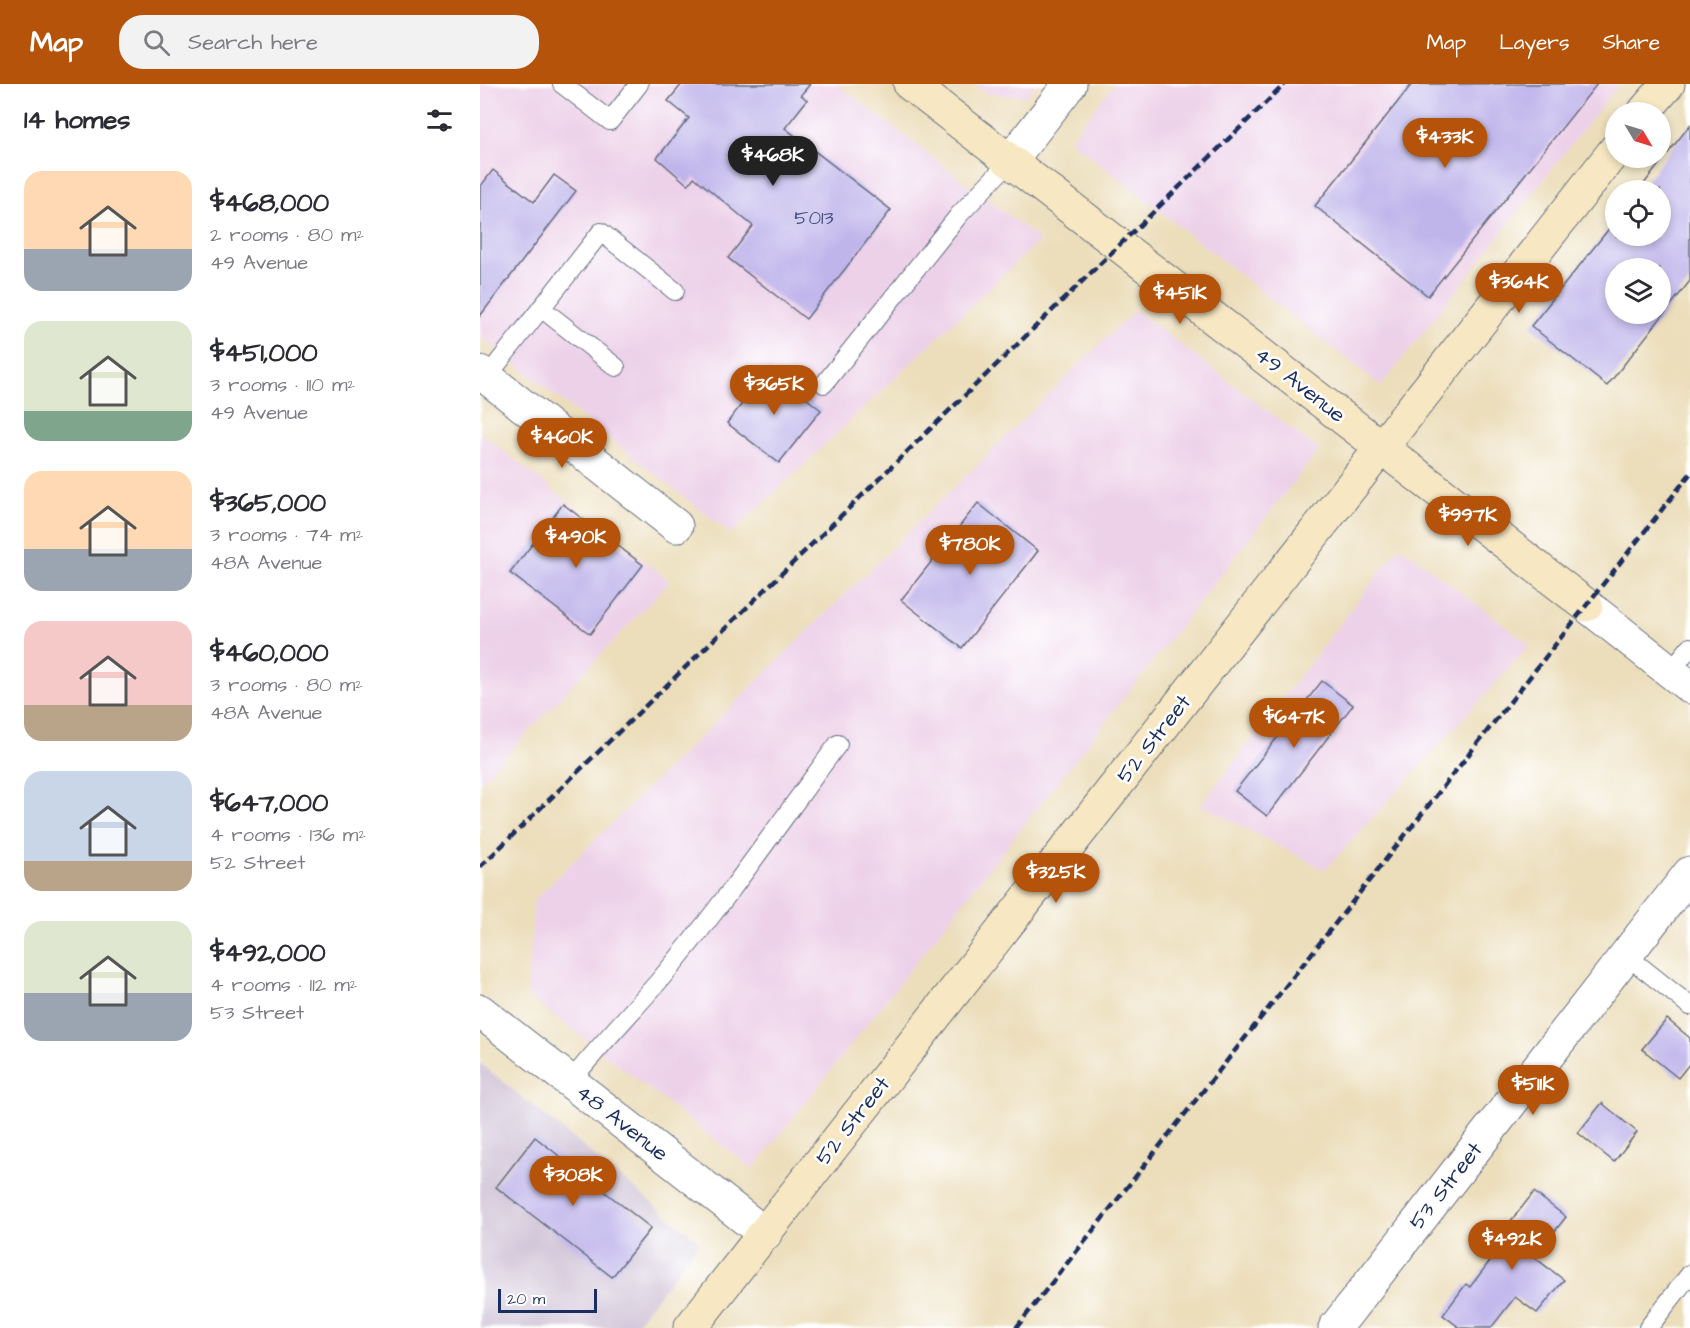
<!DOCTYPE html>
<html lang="en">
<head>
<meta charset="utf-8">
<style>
	:root { --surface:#fff; --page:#f2f2f3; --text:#2b2b33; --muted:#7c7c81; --accent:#b45309 }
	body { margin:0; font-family:"Architects Daughter",sans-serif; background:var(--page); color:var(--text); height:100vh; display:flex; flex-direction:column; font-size:22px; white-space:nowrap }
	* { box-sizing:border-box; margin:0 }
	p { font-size:20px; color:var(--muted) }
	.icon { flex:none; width:33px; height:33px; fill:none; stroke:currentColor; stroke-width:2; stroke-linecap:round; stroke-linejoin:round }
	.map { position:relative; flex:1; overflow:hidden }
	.panel { display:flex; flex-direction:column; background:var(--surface); width:480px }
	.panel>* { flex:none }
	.needle { width:39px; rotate:128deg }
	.tools { position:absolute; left:1125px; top:18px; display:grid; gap:12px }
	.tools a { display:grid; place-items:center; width:66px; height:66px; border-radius:50%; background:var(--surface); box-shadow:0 3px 9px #0003; font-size:30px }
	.scale { position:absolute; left:18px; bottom:15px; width:99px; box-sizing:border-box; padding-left:6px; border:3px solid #1b2f5e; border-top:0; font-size:16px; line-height:21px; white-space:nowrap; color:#1b2f5e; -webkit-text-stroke:4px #fff; paint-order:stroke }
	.price { position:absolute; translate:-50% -51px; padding:0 14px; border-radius:21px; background:var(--accent); color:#fff; font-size:20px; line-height:39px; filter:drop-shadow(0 2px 3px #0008) }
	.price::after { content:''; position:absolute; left:50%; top:36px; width:18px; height:14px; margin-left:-9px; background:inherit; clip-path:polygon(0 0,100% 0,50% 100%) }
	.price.active { background:#222; color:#fff }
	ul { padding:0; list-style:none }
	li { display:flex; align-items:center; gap:18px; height:150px; padding:0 24px }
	li span { display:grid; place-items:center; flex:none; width:168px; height:120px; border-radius:18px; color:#555 }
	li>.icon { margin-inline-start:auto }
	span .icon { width:72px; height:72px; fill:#fffc; stroke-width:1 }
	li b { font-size:26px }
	h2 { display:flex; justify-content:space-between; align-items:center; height:72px; padding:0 24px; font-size:26px }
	header { display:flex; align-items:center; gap:36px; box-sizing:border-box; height:84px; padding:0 30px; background:var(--accent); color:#fff }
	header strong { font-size:28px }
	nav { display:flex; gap:33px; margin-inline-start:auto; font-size:21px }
	.search { width:420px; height:54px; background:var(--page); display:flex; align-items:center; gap:15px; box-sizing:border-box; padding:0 21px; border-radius:24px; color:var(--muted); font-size:22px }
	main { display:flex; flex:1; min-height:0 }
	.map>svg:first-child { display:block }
</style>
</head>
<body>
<header>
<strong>Map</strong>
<div class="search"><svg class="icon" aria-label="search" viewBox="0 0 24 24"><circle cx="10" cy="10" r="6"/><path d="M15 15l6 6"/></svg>Search here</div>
<nav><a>Map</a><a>Layers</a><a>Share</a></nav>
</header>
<main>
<section class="panel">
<h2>14 homes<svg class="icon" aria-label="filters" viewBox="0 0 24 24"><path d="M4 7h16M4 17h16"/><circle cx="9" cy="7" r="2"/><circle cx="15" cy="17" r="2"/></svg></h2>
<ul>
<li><span style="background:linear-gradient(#ffd9b3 65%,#9aa5b1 0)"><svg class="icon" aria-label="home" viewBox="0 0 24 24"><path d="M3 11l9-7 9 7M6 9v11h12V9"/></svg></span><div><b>$468,000</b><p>2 rooms · 80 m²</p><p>49 Avenue</p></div></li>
<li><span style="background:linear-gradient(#dfe7d0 75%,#7fa58c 0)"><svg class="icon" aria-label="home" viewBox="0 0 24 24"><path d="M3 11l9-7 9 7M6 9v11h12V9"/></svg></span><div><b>$451,000</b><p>3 rooms · 110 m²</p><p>49 Avenue</p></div></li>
<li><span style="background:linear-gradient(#ffd9b3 65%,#9aa5b1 0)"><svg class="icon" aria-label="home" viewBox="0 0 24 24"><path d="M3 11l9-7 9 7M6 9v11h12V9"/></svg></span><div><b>$365,000</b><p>3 rooms · 74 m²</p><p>48A Avenue</p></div></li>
<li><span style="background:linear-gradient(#f6c9c9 70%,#b9a48a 0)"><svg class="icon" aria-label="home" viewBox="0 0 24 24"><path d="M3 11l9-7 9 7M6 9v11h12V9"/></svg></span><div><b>$460,000</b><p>3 rooms · 80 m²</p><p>48A Avenue</p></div></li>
<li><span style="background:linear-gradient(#c9d6e8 75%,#b9a48a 0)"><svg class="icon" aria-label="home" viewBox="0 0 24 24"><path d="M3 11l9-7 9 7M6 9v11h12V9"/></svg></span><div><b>$647,000</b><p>4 rooms · 136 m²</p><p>52 Street</p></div></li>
<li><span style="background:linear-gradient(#dfe7d0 60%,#9aa5b1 0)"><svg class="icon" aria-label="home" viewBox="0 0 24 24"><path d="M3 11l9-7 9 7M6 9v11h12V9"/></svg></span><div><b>$492,000</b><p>4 rooms · 112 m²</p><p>53 Street</p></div></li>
</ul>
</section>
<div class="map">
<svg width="1210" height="1244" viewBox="0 0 1210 1244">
	<rect width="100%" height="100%" fill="#fff"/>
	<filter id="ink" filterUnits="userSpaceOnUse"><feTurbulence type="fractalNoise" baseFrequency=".0167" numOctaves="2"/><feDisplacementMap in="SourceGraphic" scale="12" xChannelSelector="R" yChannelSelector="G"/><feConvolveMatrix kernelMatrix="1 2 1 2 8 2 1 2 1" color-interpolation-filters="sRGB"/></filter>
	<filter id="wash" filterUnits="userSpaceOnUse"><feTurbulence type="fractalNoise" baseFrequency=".008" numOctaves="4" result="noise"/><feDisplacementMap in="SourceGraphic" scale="24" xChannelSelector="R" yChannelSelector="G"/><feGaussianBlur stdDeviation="1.35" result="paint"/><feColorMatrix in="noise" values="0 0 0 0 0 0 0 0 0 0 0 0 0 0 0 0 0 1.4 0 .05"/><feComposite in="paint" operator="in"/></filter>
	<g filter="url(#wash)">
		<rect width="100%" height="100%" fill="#ecdebb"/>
		<!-- built -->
		<g fill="#edd1e9">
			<polygon points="0,0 357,0 560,156 251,450 0,252"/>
			<polygon points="494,0 556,0 546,12 507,10"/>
			<polygon points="634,0 1139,0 901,302 590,56"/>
			<polygon points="655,226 839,366 273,1085 47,911 54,816"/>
			<polygon points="0,349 190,497 0,699"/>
			<polygon points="920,462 1050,561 845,786 721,721"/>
		</g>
		<!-- industrial -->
		<polygon fill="#ccbfd4" points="0,979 220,1158 153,1244 0,1244"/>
		<g id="blocks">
			<!-- building -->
			<g fill="#bfb5eb" fill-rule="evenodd">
				<polygon points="202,0 330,0 321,11 327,16 305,44 411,126 326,235 248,174 273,142 214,93 208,101 177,74 209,34 188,17"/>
				<polygon points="932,0 1117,0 948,212 835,122"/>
				<path d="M1210 41V197L1127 302 1051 242 1136 136V152H1180V106H1159ZM1136 184H1180V230H1136Z"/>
				<polygon points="13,86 54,118 74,91 96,107 0,232 0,103"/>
				<polygon points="289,285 341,326 299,379 247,339"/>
				<polygon points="498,419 558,467 482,564 421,516"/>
				<polygon points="83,420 163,481 110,550 30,489"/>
				<polygon points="842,597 873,621 787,732 755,707"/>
				<polygon points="1187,935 1210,954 1210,979 1198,994 1162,965"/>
				<polygon points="1122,1019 1157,1048 1134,1078 1098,1049"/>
				<polygon points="55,1053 171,1144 132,1193 16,1103"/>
				<polygon points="1054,1108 1086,1133 1054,1173 1084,1196 1057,1229 1035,1213 1011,1244 980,1244 963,1231 986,1200 990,1203 1036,1143 1030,1138"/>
			</g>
		</g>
	</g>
	<g filter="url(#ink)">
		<use href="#blocks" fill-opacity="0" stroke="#646c7f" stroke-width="1.5"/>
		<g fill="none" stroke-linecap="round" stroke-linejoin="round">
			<!-- lane casing -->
			<g stroke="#646c7f" stroke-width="20">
				<g id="lane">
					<polyline points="82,0 130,37 159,0"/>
					<polyline points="61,224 136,283"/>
					<polyline points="7,293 121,148 195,207"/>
					<polyline points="344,300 479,131 530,77"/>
					<polyline points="1190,588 1210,563"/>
					<polyline points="1146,871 1210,922"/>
					<path d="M90 998C118 963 149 931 178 898 243 822 299 739 358 660"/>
					<polyline points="1168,1244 1210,1190"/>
				</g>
			</g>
			<!-- street casing -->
			<g stroke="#646c7f" stroke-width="35">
				<g id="street">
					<polyline points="530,77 590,0"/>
					<polyline points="0,288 196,442"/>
					<polyline points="1106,521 1210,603"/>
					<polyline points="0,927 285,1150"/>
					<polyline points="855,1244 1210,789"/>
				</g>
			</g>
			<!-- secondary casing -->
			<g stroke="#646c7f" stroke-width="35">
				<g id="secondary">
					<polyline points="430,0 1106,521"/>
					<polyline points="1164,28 1188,0"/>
					<polyline points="210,1244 1136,65"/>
				</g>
			</g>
			<!-- lane -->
			<use href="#lane" stroke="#fff" stroke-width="18"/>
			<!-- street -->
			<use href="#street" stroke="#fff" stroke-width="33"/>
			<!-- secondary -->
			<use href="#secondary" stroke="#f7e8c3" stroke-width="33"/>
			<!-- rail -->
			<g stroke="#1b2f5e" stroke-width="4.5" stroke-dasharray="9 4.5" stroke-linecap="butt">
				<polyline points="0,783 805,0"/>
				<polyline points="536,1244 1210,390"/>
			</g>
		</g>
	</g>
	<g text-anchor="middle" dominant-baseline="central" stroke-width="5" stroke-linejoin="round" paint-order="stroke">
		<!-- number labels -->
		<g font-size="20" fill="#445081">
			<text x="334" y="134">5013</text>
		</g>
		<!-- street labels -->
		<g font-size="22" fill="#1b2f5e" stroke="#fff">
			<text transform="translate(820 301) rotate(38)">49 Avenue</text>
			<text transform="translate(674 655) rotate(-52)">52 Street</text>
			<text transform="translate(373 1037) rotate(-52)">52 Street</text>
			<text transform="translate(142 1039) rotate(38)">48 Avenue</text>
			<text transform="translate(966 1102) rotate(-52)">53 Street</text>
		</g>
	</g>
</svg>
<div class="tools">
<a><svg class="needle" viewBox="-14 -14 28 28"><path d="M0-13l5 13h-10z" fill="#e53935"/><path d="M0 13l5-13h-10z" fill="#7c7c81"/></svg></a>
<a><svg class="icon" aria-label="locate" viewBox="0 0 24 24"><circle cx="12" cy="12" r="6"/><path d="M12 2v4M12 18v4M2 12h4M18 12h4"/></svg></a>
<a><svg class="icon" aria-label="layers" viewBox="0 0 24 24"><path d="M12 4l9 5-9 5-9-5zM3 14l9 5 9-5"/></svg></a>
</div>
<div class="scale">20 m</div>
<b class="price" style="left:965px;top:85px">$433K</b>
<b class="price active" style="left:293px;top:103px">$468K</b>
<b class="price" style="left:1039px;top:230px">$364K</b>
<b class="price" style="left:700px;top:241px">$451K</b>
<b class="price" style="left:294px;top:332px">$365K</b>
<b class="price" style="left:82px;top:385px">$460K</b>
<b class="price" style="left:988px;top:463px">$997K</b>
<b class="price" style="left:96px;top:485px">$490K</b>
<b class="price" style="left:490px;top:492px">$780K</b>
<b class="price" style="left:814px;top:665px">$647K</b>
<b class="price" style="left:576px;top:820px">$325K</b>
<b class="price" style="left:1053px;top:1032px">$511K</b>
<b class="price" style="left:93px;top:1123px">$308K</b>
<b class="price" style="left:1032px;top:1187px">$492K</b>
</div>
</main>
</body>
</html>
